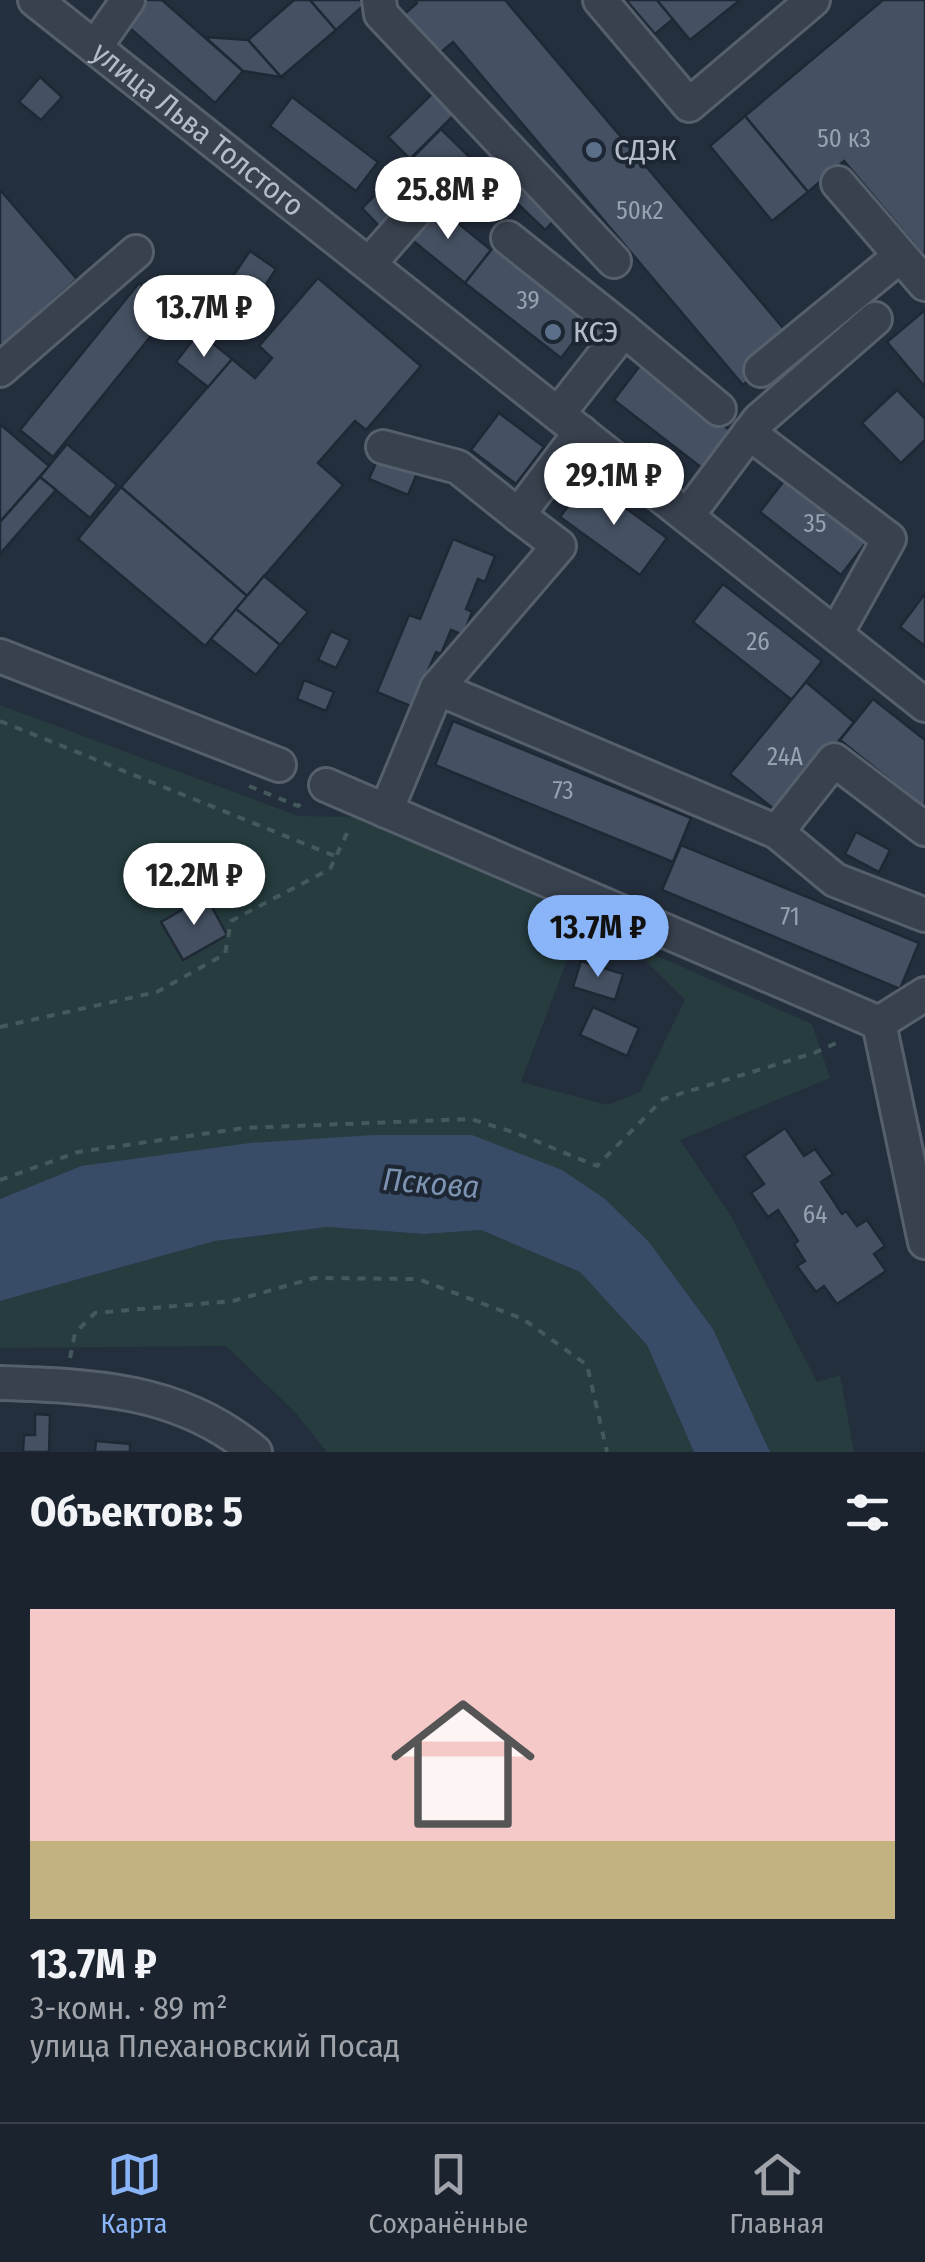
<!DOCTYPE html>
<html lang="ru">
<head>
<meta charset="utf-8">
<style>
	:root { --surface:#1b232e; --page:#282f3a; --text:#f1f3f6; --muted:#a0a4aa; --line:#39404a; --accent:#8ab4f8 }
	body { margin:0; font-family:"Fira Sans Condensed",sans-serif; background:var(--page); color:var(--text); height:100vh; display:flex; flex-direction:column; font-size:38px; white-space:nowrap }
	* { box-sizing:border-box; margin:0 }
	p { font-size:32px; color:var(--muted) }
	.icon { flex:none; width:55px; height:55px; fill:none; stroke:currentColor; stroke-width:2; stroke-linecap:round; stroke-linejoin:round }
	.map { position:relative; height:1452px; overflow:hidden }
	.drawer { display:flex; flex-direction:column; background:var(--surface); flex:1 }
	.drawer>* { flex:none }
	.price { position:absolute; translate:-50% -85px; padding:0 22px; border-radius:35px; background:#fff; color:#222; font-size:32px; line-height:65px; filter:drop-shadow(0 2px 5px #0008) }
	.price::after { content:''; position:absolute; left:50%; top:60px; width:30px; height:22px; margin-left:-15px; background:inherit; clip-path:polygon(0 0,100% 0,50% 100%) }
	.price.on { background:var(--accent); color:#111 }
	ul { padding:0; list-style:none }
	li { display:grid; align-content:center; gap:20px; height:530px; padding:0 30px }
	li+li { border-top:2px solid var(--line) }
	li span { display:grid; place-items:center; height:310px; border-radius:0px; color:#555 }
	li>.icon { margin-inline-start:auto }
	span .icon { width:180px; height:180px; fill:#fffc; stroke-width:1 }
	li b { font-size:42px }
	h2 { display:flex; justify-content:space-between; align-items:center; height:120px; padding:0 30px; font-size:42px }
	.tabs { display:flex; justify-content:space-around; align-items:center; height:140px; border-top:2px solid var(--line); background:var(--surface); font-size:28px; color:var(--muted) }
	.tabs a { display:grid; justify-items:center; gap:5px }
	.tabs .on { color:var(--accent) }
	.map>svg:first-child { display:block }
</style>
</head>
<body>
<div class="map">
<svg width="925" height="1452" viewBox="0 0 925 1452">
	<rect width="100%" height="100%" fill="#242f3e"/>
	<!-- green -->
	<g fill="#263c3f" fill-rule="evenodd">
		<path d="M0 705 298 816 354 817 584 917 582 923 812 1024 830 1078 680 1140 731 1216 817 1382 840 1375 854 1452H770L713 1329 649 1242 81 1166 0 1199ZM577 934 646 961 685 1000 640 1092 608 1105 521 1082Z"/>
		<polygon points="327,1227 425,1234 481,1230 580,1272 647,1345 694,1452 327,1452 295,1412 226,1346 0,1348 0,1301 215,1241"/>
	</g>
	<!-- water -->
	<polygon fill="#394c67" points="374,1135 472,1135 562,1170 605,1199 649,1242 713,1329 770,1452 694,1452 647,1345 580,1272 481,1230 425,1234 327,1227 215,1241 0,1301 0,1199 81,1166 250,1143"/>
	<!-- building -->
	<g fill="#455162" stroke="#1f2835" stroke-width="2.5">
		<polygon points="144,0 162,0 243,71 215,103 124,23"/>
		<polygon points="294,0 310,0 336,30 281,77 248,40"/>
		<polygon points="310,0 360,0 364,5 336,30"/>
		<polygon points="415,0 505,0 795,342 743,385 453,42 434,58 400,18 417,3"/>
		<polygon points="626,0 657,0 673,19 655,34"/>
		<polygon points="657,0 740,0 690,40"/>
		<polygon points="883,0 925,0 925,257 844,161 808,192 745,116"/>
		<polygon points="205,37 248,40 281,77 243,71"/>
		<polygon points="40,77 62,97 41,120 19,102"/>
		<polygon points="437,89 458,111 410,159 388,137"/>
		<polygon points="292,97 378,162 356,191 270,126"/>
		<polygon points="745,116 808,192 772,221 710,146"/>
		<polygon points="441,129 498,185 478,205 444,171 384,231 362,208"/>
		<polygon points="514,169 560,214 545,230 498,185"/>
		<polygon points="1,191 77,279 0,348 0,191"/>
		<polygon points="432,202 491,250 465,283 406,235"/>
		<polygon points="495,245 591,319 561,358 465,283"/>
		<polygon points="250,251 276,269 259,295 233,276"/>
		<polygon points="318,278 421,366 366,430 355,421 318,463 343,485 247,596 121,487 232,359 255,378 272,358 259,346"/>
		<polygon points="139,283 172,310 53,457 20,430"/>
		<polygon points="925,310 925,387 887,342"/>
		<polygon points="199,332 232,359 208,387 176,362"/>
		<polygon points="642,363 731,431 702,468 614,400"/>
		<polygon points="897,390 925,419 925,440 901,463 862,423"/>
		<polygon points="499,413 544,447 516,484 471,450"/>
		<polygon points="0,424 49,466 0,522"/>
		<polygon points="67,444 117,485 90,518 40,477"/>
		<polygon points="380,454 418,471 408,495 369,479"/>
		<polygon points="790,473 871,536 841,575 760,512"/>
		<polygon points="40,477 56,490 0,554 0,522"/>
		<polygon points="587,480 667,538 640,575 560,517"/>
		<polygon points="121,487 247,596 205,646 78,539"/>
		<polygon points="453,539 495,556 485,582 478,579 466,609 472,612 463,635 451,630 441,654 436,652 424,680 420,710 377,692 409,615 420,619"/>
		<polygon points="264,576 308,612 280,645 236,609"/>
		<polygon points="723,584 822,661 792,700 693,622"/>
		<polygon points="924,595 925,596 925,646 900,627"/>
		<polygon points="236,609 280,645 256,675 211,639"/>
		<polygon points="331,631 350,640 336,668 318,660"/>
		<polygon points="304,680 334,692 326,711 297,699"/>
		<polygon points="806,682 854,722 780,814 730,774"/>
		<polygon points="873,699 925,740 925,808 840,740"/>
		<polygon points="453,721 691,818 673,862 435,765"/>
		<polygon points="856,832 890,850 879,872 845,854"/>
		<polygon points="681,845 919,943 900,989 662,890"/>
		<polygon points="206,896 227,935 183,960 161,922"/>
		<polygon points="581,961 623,974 615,1000 573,987"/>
		<polygon points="593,1007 639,1028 627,1056 580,1035"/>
		<polygon points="785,1128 804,1156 815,1149 833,1174 821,1182 842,1214 846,1211 857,1226 867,1220 885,1246 874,1254 886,1271 837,1304 824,1286 816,1292 797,1266 805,1261 794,1244 798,1241 778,1210 768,1217 751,1193 764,1184 744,1156"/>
		<polygon points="35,1414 50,1415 49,1452 23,1452 24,1435 35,1435"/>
		<polygon points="96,1441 130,1444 130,1452 95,1452"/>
	</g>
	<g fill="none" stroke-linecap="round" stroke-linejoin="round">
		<!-- minor casing -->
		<g stroke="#565f6c" stroke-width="38">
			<g id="minor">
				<path id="s1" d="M35 0 925 705"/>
				<polyline points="379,0 381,14 614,261"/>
				<polyline points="600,0 689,105 813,0"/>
				<polyline points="95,47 128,0"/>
				<polyline points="838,183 925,284"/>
				<polyline points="508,238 624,330 558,414"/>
				<polyline points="369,264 427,198"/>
				<polyline points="624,330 719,409"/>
				<polyline points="0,370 136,252"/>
				<polyline points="761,370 900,256"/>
				<polyline points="749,433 889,539 836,634"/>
				<polyline points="383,447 458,467 518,515"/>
				<polyline points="687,516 759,420 875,319"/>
				<polyline points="0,656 279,765"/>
				<polyline points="437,688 559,546 518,515 581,432"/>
				<polyline points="326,785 879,1023"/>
				<polyline points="386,811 437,688 777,832 835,880 925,915"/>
				<polyline points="777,832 834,760 925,829"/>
				<polyline points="879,1023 925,1242"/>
				<polyline points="879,1023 925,994"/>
				<path d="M0 1383C94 1386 180 1389 255 1452"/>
			</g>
		</g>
		<!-- path -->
		<g stroke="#44595c" stroke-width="4" stroke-dasharray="8 8" stroke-linecap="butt">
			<polyline points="0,721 335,856"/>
			<polyline points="249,786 298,806 303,802"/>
			<polyline points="0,1027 157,992 225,954 231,921 330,869 350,827"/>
			<polyline points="0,1180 78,1152 244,1128 471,1119 516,1133 597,1166 663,1099 814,1053 843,1040"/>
			<polyline points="70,1358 75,1333 95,1313 233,1301 314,1278 418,1279 523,1319 587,1365 607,1452"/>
		</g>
		<!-- minor -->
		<use href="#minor" stroke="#38414e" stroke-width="32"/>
	</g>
	<!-- markers -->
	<g fill="#5c6f8a" stroke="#1d2633" stroke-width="4">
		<circle cx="594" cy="150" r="10"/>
		<circle cx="553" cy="332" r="10"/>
	</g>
	<g text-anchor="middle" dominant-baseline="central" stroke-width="8" stroke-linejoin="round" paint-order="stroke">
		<!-- number labels -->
		<g font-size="25" fill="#98a1af">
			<text x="844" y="139">50 к3</text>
			<text x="640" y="211">50к2</text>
			<text x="528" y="301">39</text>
			<text x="815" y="524">35</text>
			<text x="758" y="642">26</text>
			<text x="785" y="757">24А</text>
			<text x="563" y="791">73</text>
			<text x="790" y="917">71</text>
			<text x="815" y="1215">64</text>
		</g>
		<!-- street labels -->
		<g font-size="30" fill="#b4bcc9" stroke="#1d2633">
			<text stroke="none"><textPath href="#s1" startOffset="208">улица Льва Толстого</textPath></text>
		</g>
		<!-- poi labels -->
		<g font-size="30" fill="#b4bcc9" stroke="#1d2633" text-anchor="start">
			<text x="614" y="150">СДЭК</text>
			<text x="573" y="332">КСЭ</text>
		</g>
		<!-- water labels -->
		<g font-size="32" font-style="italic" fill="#7c92b1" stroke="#1d2633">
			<text transform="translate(431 1183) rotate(5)">Пскова</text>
		</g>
	</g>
</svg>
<b class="price" style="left:448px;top:242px">25.8M ₽</b>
<b class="price" style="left:204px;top:360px">13.7M ₽</b>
<b class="price" style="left:614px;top:528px">29.1M ₽</b>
<b class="price" style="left:194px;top:928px">12.2M ₽</b>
<b class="price on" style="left:598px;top:980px">13.7M ₽</b>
</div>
<section class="drawer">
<h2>Объектов: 5<svg class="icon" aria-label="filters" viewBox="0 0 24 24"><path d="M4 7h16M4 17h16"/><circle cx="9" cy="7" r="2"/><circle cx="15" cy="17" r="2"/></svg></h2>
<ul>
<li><span style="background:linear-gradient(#f6c9c9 75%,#c2b280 0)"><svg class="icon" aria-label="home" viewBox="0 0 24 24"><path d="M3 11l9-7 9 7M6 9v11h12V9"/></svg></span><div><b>13.7M ₽</b><p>3-комн. · 89 m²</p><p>улица Плехановский Посад</p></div></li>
</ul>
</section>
<nav class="tabs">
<a class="on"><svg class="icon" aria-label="map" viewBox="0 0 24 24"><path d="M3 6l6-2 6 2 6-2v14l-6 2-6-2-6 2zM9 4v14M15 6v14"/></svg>Карта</a>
<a><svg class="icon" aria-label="saved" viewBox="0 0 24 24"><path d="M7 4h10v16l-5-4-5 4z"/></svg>Сохранённые</a>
<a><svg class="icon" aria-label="home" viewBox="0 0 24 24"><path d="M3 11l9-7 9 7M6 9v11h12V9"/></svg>Главная</a>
</nav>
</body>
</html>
